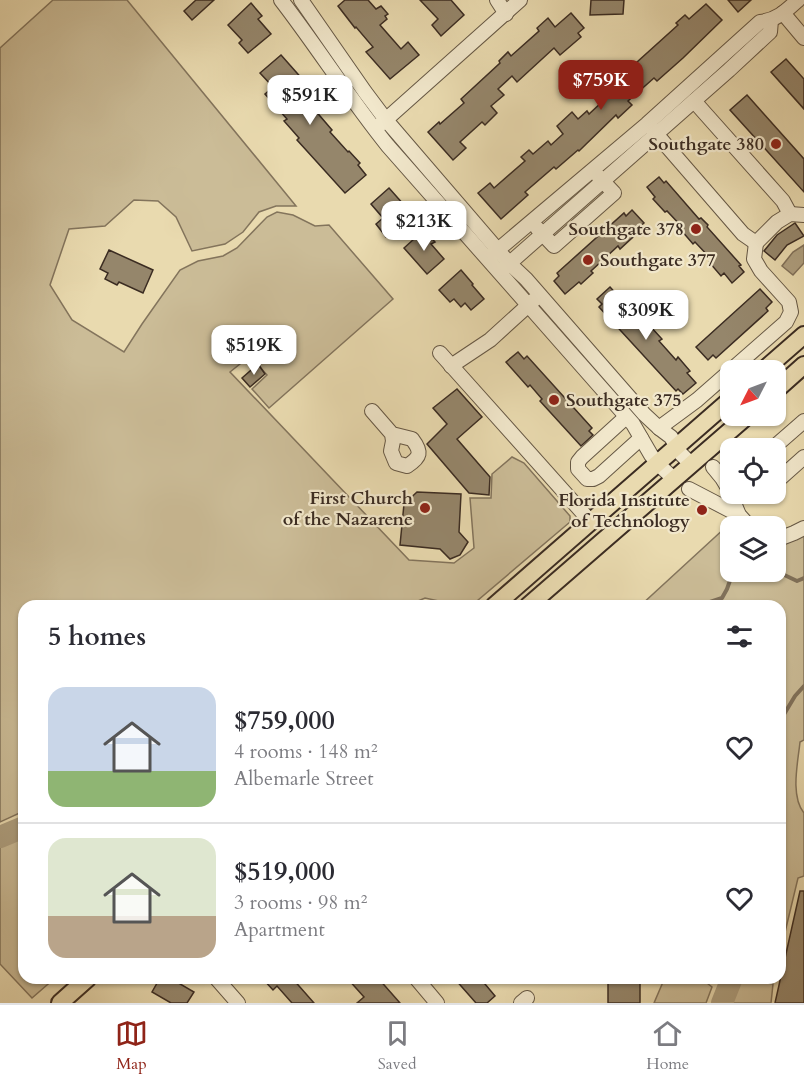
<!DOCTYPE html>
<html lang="en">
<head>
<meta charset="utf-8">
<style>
	:root { --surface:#fff; --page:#f7f7f7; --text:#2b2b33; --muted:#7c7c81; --line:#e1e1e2; --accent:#8f2418 }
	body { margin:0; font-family:Cardo,serif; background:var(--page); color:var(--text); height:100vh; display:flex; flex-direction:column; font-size:22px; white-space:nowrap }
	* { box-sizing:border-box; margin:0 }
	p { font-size:20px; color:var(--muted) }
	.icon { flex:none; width:33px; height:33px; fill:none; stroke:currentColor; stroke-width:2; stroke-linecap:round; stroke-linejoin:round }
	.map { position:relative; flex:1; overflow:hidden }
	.drawer { position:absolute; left:18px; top:600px; width:768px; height:384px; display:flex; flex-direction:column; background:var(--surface); border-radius:18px; box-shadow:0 2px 4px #0004 }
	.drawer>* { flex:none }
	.needle { width:39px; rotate:228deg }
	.controls { position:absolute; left:720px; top:360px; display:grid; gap:12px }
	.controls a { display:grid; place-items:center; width:66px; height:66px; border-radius:12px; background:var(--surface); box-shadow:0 2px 4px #0004; font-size:30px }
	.price { position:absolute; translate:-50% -51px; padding:0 14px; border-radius:12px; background:#fff; color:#222; font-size:20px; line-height:39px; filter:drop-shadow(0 2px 3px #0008) }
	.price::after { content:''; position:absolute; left:50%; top:36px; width:18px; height:14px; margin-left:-9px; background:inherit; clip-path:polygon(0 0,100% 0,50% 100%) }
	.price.current { background:var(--accent); color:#fff }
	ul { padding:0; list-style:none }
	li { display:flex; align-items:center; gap:18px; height:150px; padding:0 30px }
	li+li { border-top:2px solid var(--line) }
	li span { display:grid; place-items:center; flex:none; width:168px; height:120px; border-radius:18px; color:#555 }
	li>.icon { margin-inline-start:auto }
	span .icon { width:72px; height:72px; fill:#fffc; stroke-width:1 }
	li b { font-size:26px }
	h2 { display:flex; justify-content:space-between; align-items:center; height:72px; padding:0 30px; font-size:26px }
	.tabs { display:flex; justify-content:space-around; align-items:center; height:84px; border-top:2px solid var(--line); background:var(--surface); font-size:16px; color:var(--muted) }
	.tabs a { display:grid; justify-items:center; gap:3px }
	.tabs .current { color:var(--accent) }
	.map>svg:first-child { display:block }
</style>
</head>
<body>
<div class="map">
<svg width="804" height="1003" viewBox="0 0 804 1003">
	<rect width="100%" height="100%" fill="#e9daaf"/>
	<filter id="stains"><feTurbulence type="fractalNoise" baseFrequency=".00333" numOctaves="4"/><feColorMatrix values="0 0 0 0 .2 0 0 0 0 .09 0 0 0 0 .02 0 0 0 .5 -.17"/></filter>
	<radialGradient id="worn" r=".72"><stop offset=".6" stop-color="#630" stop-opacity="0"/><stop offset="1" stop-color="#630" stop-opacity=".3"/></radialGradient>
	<!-- green -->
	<g fill="#cbbc97" stroke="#83745c" stroke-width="1.5">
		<polygon points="53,0 127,0 296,206 276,206 259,212 243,232 225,244 192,251 176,217 158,201 134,200 105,226 69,229 50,285 72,320 124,352 142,324 180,270 198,261 223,256 237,248 267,217 277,212 293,215 315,226 329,225 393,299 269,408 252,389 267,375 250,356 230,372 409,560 454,563 474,548 470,498 491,498 492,474 512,457 524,463 570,516 570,522 471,606 462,606 425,598 406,606 24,606 24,811 0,822 0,48"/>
		<path d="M739 515 749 526H730V572H776V540L804 528V740L800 742C798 762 790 796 804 813V876L798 878 780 953V606H640Z"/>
		<polygon points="24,817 24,827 0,838 0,828"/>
		<polygon points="24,833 24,978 55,978 32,998 0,964 0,844"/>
		<polygon points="734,978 744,978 773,984 771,1003 727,1003"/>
		<polygon points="703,980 712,987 706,1003 654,1003 663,982"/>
	</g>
	<!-- water -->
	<polygon fill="#ae9f7f" stroke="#80715a" stroke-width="1.5" points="804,245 804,263 793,275 782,266 793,252"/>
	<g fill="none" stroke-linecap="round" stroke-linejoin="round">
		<!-- stream -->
		<g stroke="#80715a" stroke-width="4">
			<polyline points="776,571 797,581 804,578"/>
			<polyline points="698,606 722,598 727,589 733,572"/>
			<polyline points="780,721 795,696 804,686"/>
		</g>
		<!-- river -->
		<g stroke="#ae9f7f" stroke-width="22">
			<polyline points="0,837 24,827"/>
			<polyline points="722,1003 732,978"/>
		</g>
	</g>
	<!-- building -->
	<g fill="#95866b" stroke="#3b2c22" stroke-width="1.5">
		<polygon points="196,0 214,0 192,20 184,11"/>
		<polygon points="345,0 368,0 376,9 381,6 388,14 385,16 387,19 380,25 401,49 408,42 419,55 390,79 366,52 373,47 356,27 355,28 338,6"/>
		<polygon points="420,0 451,0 464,15 441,36 432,25 438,19"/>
		<polygon points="591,0 624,0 623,14 590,15"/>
		<polygon points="728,0 751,0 738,12"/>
		<polygon points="251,3 262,16 258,19 271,34 248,53 239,43 242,40 228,25"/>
		<polygon points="706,4 722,20 683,58 657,81 654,78 628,101 632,105 618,118 616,115 579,151 578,150 556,169 554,167 525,192 528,195 501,219 478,193 490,183 494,188 525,161 521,157 529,150 533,154 548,141 551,145 563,134 557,126 572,112 578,119 587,111 589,114 603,101 597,95 626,69 627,71 678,25 676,23 685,15 689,19"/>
		<polygon points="571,13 584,28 578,33 581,37 560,55 554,48 517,82 512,76 498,89 504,95 491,106 497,113 485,125 482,122 460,142 466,148 453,160 428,132 439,122 440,124 464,103 461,99 500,63 499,61 508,52 511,56 539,31 537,28 548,18 555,27"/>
		<polygon points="281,55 304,81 296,88 332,130 330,132 348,152 349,151 360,163 358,165 366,175 345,193 297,140 299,138 284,121 287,119 265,94 273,87 260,73"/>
		<polygon points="786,59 804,79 804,109 771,72"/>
		<polygon points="747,95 804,159 804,192 730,110"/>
		<polygon points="659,177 664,183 666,181 699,219 701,218 708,225 707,227 741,265 739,266 744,272 732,283 724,273 721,276 709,262 712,260 695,242 693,244 681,230 683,228 667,211 665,212 653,199 655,197 647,187"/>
		<polygon points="389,188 412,214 386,237 376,224 383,218 371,204"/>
		<polygon points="632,210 644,223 630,235 633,237 620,249 618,246 591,271 593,273 581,284 579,282 565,294 554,281 559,276 557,273 624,213 626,216"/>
		<polygon points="795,223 804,236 787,245 775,260 764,251 777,235"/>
		<polygon points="424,230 435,242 431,244 444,259 427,274 404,248"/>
		<polygon points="109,250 153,270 143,293 119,282 117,285 105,279 108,273 100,269"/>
		<polygon points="461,270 473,284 472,285 484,299 471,310 465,303 461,307 454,299 450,302 439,290"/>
		<polygon points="610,287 619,297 622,295 634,308 631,310 648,329 650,326 662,339 659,341 676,360 678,357 690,371 687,373 696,383 683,394 678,389 676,391 599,307 602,304 597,299"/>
		<polygon points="760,289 772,302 766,308 768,311 716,358 713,355 708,360 696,347"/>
		<polygon points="518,352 524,359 527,356 592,428 589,431 593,435 581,446 540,401 542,399 530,385 528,387 506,362"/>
		<polygon points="258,364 265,374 250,387 242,378"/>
		<polygon points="457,389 482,417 457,439 490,477 489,495 469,493 427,444 447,424 433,408"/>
		<polygon points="417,492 461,494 459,532 468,542 460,555 450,559 440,549 400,545 404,504"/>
		<polygon points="800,891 804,891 804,1003 775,1003"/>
		<polygon points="160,978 170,978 194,992 187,1003 171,1003 152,992"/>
		<polygon points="262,978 292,978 314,1003 292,1003 277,986 273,990"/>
		<polygon points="347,978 378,978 400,1003 357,1003 364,997"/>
		<polygon points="454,978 480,978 495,996 487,1003 476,1003"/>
		<rect x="608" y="978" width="32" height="25"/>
	</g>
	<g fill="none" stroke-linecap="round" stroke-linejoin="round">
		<!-- minor casing -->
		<g stroke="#665845" stroke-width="16">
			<g id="minor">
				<path d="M281 0C318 48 350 99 388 146L633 424 651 455 658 464 674 479"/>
				<polyline points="301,0 365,92 386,120 509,263 526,279 644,414 659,428 671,437 681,454 691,464"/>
				<polyline points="497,0 506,14"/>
				<polyline points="783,13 804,38"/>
				<polyline points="694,101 783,201 790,214"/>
				<polyline points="381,124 520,0"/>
				<polyline points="652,129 743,234 756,243 777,222 790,214 804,215"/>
				<polyline points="537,228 554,246 614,193 598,176"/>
				<path d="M493 254 647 124 760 22C777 20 786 11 798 0"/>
				<polyline points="503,269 729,70 770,32 771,20"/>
				<polyline points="440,353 591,522"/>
				<polyline points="451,366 490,340 534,300"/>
				<path d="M372 411 392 434 393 441 391 451 396 463 407 466C421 457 422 452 412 439L392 434"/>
				<polyline points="626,417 582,457 578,462 578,469 587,479 593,479 599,476 641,438"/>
				<polyline points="659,428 697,400 786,322 791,312 789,302 761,271 754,259 756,243"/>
				<polyline points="773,448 804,421"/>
				<polyline points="713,467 722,478 728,488 739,515 749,526"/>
				<polyline points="776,482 804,457"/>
				<polyline points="689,489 739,515"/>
				<polyline points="776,540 794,533 804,528"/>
				<polyline points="216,978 238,1003"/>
				<polyline points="416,978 437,1003"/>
				<polyline points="521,1003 527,998"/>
			</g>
		</g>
		<!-- major casing -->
		<g stroke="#3b2c22" stroke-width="20">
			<g id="major">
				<polyline points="764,370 804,335"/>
				<polyline points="776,390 804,365"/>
				<polyline points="494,606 730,400"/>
				<polyline points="528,606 747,416"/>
				<polyline points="60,1003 88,978"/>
			</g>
		</g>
		<!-- minor -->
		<use href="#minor" stroke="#f1e7cb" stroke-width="14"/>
		<!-- major -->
		<use href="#major" stroke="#e9daaf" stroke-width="16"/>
	</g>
	<!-- markers -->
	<g fill="#8f2418" stroke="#f1e7cb" stroke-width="2">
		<circle cx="776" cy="144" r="6"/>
		<circle cx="696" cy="229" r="6"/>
		<circle cx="588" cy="260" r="6"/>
		<circle cx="554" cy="400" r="6"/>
		<circle cx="425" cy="508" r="6"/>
		<circle cx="702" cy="510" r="6"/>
	</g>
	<g text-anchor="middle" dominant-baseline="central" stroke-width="4.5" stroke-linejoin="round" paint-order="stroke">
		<!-- poi labels -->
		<g font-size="18" font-weight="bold" fill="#3b2c22" stroke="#f1e7cb" text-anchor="end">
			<text x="764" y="144">Southgate 380</text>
			<text x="684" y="229">Southgate 378</text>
			<text x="600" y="260" text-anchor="start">Southgate 377</text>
			<text x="566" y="400" text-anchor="start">Southgate 375</text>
			<text x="413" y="498">First Church<tspan x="413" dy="21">of the Nazarene</tspan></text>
			<text x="690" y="500">Florida Institute<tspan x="690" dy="21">of Technology</tspan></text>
		</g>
	</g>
	<rect width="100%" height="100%" filter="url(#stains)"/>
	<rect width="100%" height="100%" fill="url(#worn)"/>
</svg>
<div class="controls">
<a><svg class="needle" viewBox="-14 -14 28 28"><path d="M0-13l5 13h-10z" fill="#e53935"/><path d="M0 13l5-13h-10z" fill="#7c7c81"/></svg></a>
<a><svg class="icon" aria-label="locate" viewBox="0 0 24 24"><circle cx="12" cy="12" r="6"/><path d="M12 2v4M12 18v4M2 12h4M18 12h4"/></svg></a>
<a><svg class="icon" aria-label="layers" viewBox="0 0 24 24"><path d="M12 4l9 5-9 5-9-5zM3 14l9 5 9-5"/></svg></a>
</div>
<b class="price current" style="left:601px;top:111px">$759K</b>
<b class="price" style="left:310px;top:126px">$591K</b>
<b class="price" style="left:424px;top:252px">$213K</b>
<b class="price" style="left:646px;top:341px">$309K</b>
<b class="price" style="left:254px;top:376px">$519K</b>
<section class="drawer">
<h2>5 homes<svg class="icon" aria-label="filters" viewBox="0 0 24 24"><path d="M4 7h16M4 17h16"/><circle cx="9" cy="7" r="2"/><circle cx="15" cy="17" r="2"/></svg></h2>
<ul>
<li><span style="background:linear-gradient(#c9d6e8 70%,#8fb573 0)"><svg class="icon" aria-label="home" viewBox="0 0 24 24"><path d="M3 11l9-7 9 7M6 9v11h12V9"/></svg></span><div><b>$759,000</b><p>4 rooms · 148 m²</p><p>Albemarle Street</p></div><svg class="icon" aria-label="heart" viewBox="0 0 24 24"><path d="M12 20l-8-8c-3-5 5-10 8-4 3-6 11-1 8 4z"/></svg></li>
<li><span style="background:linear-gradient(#dfe7d0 65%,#b9a48a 0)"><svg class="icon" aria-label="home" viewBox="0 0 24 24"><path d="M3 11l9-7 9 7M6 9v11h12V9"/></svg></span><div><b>$519,000</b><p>3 rooms · 98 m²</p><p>Apartment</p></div><svg class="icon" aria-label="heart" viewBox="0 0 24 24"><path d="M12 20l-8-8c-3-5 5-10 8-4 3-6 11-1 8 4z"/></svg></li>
</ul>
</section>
</div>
<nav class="tabs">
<a class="current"><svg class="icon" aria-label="map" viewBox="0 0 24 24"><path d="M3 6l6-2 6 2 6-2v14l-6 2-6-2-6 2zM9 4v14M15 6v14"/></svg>Map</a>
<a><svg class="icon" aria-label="saved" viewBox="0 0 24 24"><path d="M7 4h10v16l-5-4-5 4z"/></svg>Saved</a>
<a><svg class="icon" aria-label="home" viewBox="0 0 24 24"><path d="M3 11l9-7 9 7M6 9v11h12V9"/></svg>Home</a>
</nav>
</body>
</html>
